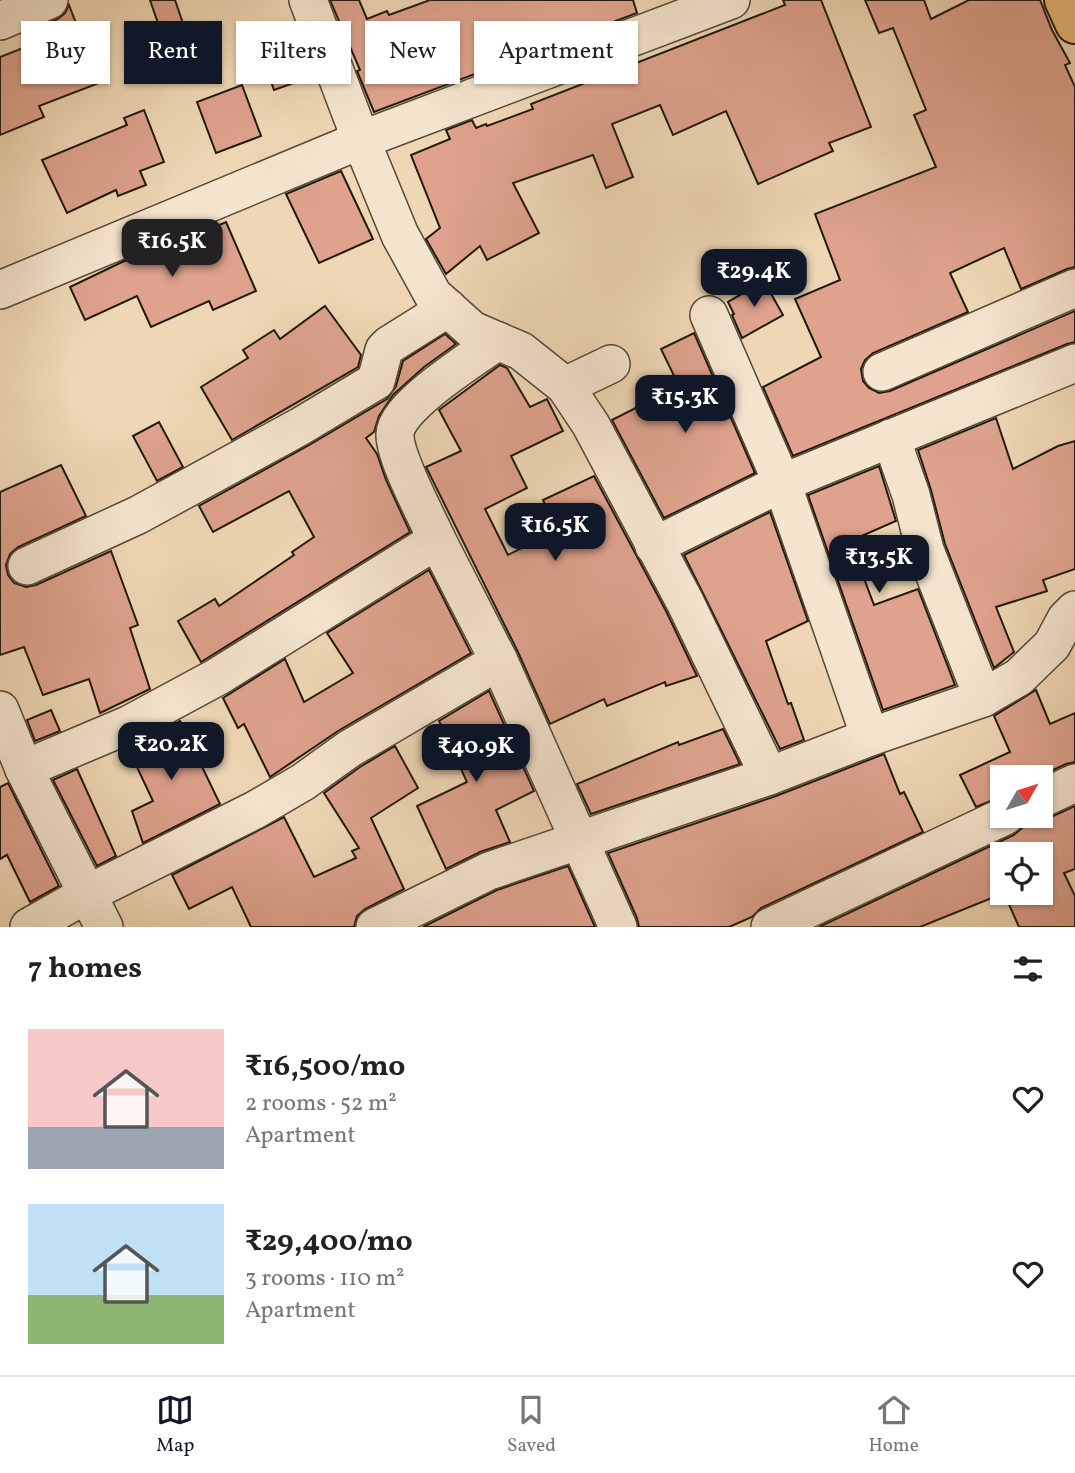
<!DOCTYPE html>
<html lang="en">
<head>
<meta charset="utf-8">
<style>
	:root { --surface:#fff; --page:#f2f2f2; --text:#222; --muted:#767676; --line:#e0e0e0; --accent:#111827 }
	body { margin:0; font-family:Vollkorn,serif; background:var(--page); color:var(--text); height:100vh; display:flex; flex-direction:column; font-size:26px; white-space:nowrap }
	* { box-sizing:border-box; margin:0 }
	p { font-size:23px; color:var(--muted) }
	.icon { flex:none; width:38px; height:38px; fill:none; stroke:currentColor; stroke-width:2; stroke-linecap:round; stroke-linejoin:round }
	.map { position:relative; height:927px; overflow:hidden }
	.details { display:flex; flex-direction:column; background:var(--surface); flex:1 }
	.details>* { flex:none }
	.guide { position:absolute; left:21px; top:21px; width:700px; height:63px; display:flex; gap:14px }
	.needle { width:46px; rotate:51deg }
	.fabs { position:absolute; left:990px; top:765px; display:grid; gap:14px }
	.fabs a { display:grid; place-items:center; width:63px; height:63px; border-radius:0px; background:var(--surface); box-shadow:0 2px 5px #0004; font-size:35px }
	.price { position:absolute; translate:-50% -60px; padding:0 16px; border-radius:14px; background:var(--accent); color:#fff; font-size:23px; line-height:46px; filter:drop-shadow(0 2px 4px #0008) }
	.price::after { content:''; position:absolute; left:50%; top:42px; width:21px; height:16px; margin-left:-10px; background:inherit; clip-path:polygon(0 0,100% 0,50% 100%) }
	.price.active { background:#222; color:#fff }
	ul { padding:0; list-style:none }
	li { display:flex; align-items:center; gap:21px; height:175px; padding:0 28px }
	li span { display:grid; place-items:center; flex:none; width:196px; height:140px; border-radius:0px; color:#555 }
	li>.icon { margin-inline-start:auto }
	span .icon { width:84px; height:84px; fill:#fffc; stroke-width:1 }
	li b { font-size:30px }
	h2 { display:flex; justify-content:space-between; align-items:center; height:84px; padding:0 28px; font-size:30px }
	.pill { padding:0 24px; border-radius:0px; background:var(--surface); box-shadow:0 2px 5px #0004; font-size:24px; line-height:63px }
	.pill.active { background:var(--accent); color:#fff }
	.menu { display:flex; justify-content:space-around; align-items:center; height:98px; border-top:2px solid var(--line); background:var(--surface); font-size:19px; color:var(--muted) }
	.menu a { display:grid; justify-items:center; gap:4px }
	.menu .active { color:var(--accent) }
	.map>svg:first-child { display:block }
</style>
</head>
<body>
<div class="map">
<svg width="1075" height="927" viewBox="0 0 1075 927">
	<rect width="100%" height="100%" fill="#efd7b5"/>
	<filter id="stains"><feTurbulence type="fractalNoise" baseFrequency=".00286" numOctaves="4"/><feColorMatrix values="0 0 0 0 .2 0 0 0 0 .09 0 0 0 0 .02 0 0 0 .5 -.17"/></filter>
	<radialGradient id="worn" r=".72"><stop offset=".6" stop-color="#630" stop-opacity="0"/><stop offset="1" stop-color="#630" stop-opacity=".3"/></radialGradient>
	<!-- building -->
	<g fill="#dea28d" stroke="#22190d" stroke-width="2" fill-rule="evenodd">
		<polygon points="150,0 175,0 194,56 172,64"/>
		<polygon points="330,0 359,0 367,19 387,11 389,15 430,0 633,0 637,13 374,112 357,71 360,70"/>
		<polygon points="783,0 821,0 871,127 829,143 833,151 758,184 726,111 673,135 660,105 612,124 633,177 606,188 593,155 513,183 539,233 487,260 480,246 446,274 426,239 440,228 411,155 450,139 446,130 472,120 476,128 486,124 487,126 533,109 531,104 785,5"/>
		<polygon points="865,0 924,0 931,19 969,0 1040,0 1052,30 1070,63 1065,65 1075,87 1075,267 1067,269 1021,289 1004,248 950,273 968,312 873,353 865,360 861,369 863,381 869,388 879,393 890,391 1075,311 1075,342 1067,344 793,456 763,387 821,357 795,299 840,280 815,214 936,167 914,115 926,110 893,28 879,33"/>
		<polygon points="69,5 99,83 39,106 44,117 0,135 0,57 41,41 37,28 58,19 65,13"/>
		<polygon points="289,38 305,79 274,90 259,48"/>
		<polygon points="242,85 261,136 216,153 197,102"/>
		<polygon points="144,110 164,162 140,171 146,185 118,196 116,190 67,213 42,160 127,125 124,118"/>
		<polygon points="341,171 373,239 319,263 286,194"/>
		<polygon points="226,222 256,291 213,310 209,301 151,327 137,296 85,320 70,287 122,262 157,247 159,251"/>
		<polygon points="764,281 783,315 742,338 732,315 734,314 728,302"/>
		<polygon points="325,306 361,355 358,367 232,440 201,387 248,358 243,350 274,330 280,339"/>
		<polygon points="694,333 755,473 664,518 612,420 679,386 661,349"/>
		<polygon points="445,334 456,344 424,367 393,395 379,416 374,432 366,438 377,454 386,480 410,532 201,662 178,621 215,599 219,606 294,555 292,552 314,537 289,491 213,532 199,506 311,444 387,399 396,386 403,361"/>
		<polygon points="500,365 507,368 530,407 547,399 563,431 511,456 527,488 485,509 508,555 557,530 543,500 594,476 666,611 697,676 666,686 665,682 607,706 604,699 550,724 518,652 426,467 461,451 439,410"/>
		<polygon points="996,418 1013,469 1058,446 1075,441 1075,569 1043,580 1047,591 996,607 1014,652 994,668 945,544 931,490 918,450"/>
		<polygon points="159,422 183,467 157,481 133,436"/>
		<polygon points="61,465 86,516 18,547 10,554 6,565 8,575 14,583 26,587 36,585 111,551 138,625 130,628 150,689 100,713 89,679 43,695 24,647 0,655 0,492"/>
		<polygon points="879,466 896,521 850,541 874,605 918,589 955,685 883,710 808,495"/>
		<polygon points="770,512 808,621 766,641 788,704 791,703 804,740 780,749 684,555"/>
		<polygon points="429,570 471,653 338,731 270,777 244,724 238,728 223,698 285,659 304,702 353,673 327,633"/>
		<polygon points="1036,690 1050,724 1075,713 1075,762 1066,764 1038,777 1003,777 1003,796 976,807 960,775 1010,752 994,716"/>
		<polygon points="489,691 534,791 496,810 510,842 480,852 446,869 417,806 467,782 439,721"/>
		<polygon points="51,710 60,731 35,741 27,720"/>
		<polygon points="180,721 220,804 143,843 132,811 153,801 128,748"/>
		<polygon points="723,729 740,764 591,814 577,784 678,742 679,745"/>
		<polygon points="395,746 418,788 371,818 404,889 365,909 357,916 354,927 251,927 232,887 189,909 172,875 284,817 314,877 356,858 352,851 359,848 324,793 360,767"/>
		<polygon points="884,754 900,794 904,792 923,832 761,908 752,917 729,927 639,927 637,918 608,853 776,796"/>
		<polygon points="77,769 116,856 97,866 53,780"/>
		<polygon points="8,783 59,886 30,902 7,855 0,859 0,787"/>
		<path d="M1075 806V869L1064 873 1075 896V927H1019L1004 893 920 927H819L1014 835 1023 827 1026 816 1039 820 1049 818ZM1003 854H1041V892H1003Z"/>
		<polygon points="568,866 595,927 423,927 497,890"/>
	</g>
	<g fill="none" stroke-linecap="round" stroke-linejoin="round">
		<!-- minor casing -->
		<g stroke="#554837" stroke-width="40">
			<g id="minor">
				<polyline points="731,0 361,140 400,235 433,295 472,330 521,351 565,386 591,425 685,602 769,776"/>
				<polyline points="0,21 49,0"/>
				<polyline points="0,290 361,140 308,0"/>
				<polyline points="709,315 782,483 870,737"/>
				<polyline points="882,372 1075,288"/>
				<polyline points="565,386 611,364"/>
				<polyline points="891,438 911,495 925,550 983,698"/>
				<path d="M437 540C427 517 394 457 395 434 395 407 475 357 498 341"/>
				<polyline points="654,546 782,483 1075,363"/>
				<polyline points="27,566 138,515 301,426 376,381 384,350 389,345 448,308"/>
				<polyline points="0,710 24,769 104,927"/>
				<polyline points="24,769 128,725 217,677 437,540 499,661 618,927"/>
				<polyline points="1041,799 1075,783"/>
				<polyline points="29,927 87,894 255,810 303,782 349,749 499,661"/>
				<polyline points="375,927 489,871 769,776 870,737 983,698 1019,677 1052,645 1066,619 1075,610"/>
				<polyline points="770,927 1005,816"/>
			</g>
		</g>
		<!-- major casing -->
		<g stroke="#22190d" stroke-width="42">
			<polyline id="major" points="1064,0 1075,24"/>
		</g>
		<!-- minor -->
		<use href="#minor" stroke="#f5e5cf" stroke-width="37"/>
		<!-- major -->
		<use href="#major" stroke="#e8bc7a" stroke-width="38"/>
	</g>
	<rect width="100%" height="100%" filter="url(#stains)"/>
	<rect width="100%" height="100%" fill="url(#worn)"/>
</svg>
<div class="fabs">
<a><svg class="needle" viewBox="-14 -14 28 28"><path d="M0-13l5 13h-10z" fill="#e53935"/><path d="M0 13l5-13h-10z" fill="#767676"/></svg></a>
<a><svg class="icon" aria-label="locate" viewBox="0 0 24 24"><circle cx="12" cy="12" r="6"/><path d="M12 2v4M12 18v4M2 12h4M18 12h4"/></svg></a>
</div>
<b class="price active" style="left:172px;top:279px">₹16.5K</b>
<b class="price" style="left:754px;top:309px">₹29.4K</b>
<b class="price" style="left:685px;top:435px">₹15.3K</b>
<b class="price" style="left:555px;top:563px">₹16.5K</b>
<b class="price" style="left:879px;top:595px">₹13.5K</b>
<b class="price" style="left:171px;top:782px">₹20.2K</b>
<b class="price" style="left:476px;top:784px">₹40.9K</b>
<div class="guide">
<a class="pill">Buy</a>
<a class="pill active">Rent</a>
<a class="pill">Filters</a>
<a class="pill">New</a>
<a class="pill">Apartment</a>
</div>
</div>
<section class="details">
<h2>7 homes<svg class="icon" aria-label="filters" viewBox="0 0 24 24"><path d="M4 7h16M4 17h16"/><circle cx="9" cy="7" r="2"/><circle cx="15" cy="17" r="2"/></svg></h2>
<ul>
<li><span style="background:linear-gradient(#f6c9c9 70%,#9aa5b1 0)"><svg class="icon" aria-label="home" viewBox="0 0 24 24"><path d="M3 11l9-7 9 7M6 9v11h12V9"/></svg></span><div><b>₹16,500/mo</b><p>2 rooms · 52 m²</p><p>Apartment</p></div><svg class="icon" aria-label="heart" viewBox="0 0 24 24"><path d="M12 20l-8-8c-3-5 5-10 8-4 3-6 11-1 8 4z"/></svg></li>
<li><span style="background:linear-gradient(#bfe0f5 65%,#8fb573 0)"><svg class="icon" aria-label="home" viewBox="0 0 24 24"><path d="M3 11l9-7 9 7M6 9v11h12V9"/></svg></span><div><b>₹29,400/mo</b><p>3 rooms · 110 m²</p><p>Apartment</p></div><svg class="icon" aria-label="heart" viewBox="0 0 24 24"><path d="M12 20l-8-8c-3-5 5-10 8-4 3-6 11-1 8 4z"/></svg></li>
</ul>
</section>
<nav class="menu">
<a class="active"><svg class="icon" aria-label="map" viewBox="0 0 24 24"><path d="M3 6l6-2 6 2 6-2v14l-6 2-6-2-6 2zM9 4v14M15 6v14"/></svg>Map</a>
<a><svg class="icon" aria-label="saved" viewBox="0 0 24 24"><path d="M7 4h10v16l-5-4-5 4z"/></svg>Saved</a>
<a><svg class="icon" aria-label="home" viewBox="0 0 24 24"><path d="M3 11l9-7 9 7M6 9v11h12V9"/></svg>Home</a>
</nav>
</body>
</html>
